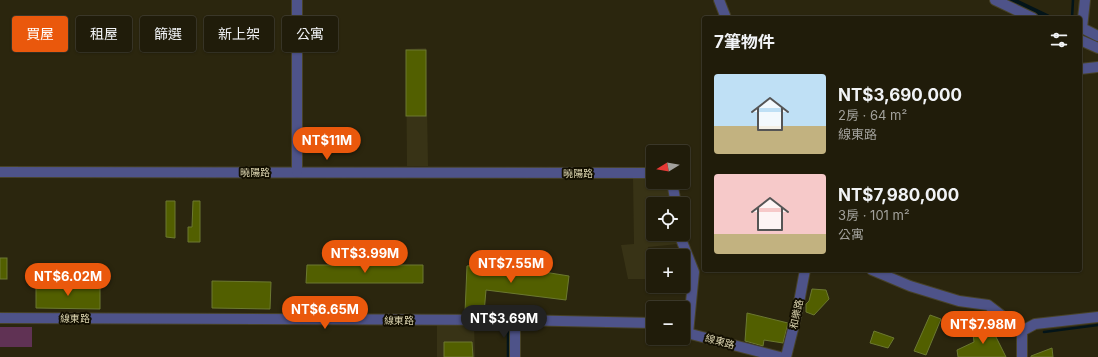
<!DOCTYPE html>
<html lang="zh-TW">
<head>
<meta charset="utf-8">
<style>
	:root { --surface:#201c0a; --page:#282513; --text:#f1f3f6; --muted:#a2a19c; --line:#3d3a2b; --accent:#ea580c }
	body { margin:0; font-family:Inter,"Noto Sans TC",sans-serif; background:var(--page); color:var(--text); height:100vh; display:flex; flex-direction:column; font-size:15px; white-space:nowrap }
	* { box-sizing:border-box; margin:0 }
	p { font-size:13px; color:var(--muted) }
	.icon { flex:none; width:22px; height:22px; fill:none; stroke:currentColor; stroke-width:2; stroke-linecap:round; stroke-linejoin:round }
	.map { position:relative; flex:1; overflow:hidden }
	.drawer { position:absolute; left:702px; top:16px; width:380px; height:256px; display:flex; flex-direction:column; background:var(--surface); border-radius:4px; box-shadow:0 1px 3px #0004,0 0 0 1px var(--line) }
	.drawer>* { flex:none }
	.guide { position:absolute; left:12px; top:16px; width:380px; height:36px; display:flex; gap:8px }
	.needle { width:26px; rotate:259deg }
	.tools { position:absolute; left:646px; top:145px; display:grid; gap:8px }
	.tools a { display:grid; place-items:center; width:44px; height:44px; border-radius:4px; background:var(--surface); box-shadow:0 1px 3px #0004,0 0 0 1px var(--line); font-size:20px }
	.price { position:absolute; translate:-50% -34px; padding:0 9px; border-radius:14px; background:var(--accent); color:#fff; font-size:13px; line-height:26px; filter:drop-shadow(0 1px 2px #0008) }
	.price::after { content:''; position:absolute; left:50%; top:24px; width:12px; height:9px; margin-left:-6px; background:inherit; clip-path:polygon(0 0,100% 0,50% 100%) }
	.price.active { background:#222; color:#fff }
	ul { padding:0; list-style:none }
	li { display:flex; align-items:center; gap:12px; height:100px; padding:0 12px }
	li span { display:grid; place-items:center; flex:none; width:112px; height:80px; border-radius:4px; color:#555 }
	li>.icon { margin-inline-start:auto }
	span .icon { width:48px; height:48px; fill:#fffc; stroke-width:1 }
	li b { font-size:17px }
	h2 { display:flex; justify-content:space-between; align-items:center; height:48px; padding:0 12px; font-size:17px }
	.chip { padding:0 14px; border-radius:4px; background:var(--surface); box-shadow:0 1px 3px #0004,0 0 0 1px var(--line); font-size:14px; line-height:36px }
	.chip.active { background:var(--accent); color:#fff }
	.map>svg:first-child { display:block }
</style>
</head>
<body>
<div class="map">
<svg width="1098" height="357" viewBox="0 0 1098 357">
	<rect width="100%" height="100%" fill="#2b260e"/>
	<!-- built -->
	<g fill="#383316">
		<polygon points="426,48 428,166 407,166 406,49"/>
		<polygon points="633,177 653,177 653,182 672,182 674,204 653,204 653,234 677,234 678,244 648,247 647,279 628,279 621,245 634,244"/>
		<polygon points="437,325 474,325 475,357 437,357"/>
	</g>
	<!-- green -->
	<rect fill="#603254" x="0" y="327" width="32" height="20"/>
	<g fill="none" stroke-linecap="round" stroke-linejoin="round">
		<!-- stream -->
		<g stroke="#031419" stroke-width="2.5">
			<polyline points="1072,18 1073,0"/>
			<polyline points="1044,332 1098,325"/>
			<polyline points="508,357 508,327"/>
		</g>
		<!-- canal -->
		<g stroke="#031419" stroke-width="8">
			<polyline points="1009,0 1047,18"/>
			<polyline points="1080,34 1098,42"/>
		</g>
	</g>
	<!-- building -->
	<g fill="#525f00" stroke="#6c7930">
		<rect x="406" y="50" width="20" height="66"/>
		<polygon points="166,201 175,201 175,238 166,237"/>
		<polygon points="193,201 200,201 200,242 188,242 188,227 192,227"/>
		<rect x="0" y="258" width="7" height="21"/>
		<polygon points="488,263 569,276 566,300 486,290 484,313 465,313 467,266"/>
		<polygon points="307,265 423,265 423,283 306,283"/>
		<polygon points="212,281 271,282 270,309 212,308"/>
		<polygon points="36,285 100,285 100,309 36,308"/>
		<polygon points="812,289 826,290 829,299 814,315 806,312 806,304 809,301"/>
		<polygon points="747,313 788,323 783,343 764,340 763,346 745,341"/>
		<polygon points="930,315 941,319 926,355 914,351"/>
		<polygon points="990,325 1006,357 958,357 957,350 974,342 973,333"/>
		<polygon points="874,331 894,338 888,348 870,343"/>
		<polygon points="444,342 472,342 473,357 444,357"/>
		<polygon points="1052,348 1053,357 1031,357 1031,356"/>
	</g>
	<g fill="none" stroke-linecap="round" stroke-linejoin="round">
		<!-- minor casing -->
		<g stroke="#474228" stroke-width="12">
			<g id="minor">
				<polyline points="719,0 726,18"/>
				<polyline points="995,0 1033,18"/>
				<polyline points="1085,0 1082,28 1098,36"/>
				<polyline points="1080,40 1098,48"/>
				<polyline points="1080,69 1098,67"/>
				<polyline points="0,172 653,173"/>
				<polyline points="297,172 297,0"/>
				<polyline points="672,182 676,204"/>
				<polyline points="679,234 694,272 688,333"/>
				<polyline points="872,270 910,286 959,301 988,305 1022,331 1022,357"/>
				<polyline points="0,318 515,320 653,323"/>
				<polyline points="1022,331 1035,324 1098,317"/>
				<polyline points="683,332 780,357"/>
				<polyline points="515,357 515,320"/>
				<polyline points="786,357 797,313 805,270"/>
			</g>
		</g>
		<!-- minor -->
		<use href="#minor" stroke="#4e5389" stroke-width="10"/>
	</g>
	<g text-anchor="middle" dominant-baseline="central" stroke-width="4" stroke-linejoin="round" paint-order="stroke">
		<!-- street labels -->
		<g font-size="10" fill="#dad3ae" stroke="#130f00">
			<text x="255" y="172">曉陽路</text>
			<text x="578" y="173">曉陽路</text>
			<text transform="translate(796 314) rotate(-78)">和樂路</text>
			<text x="75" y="318">線東路</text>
			<text x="399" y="320">線東路</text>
			<text transform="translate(720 341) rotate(15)">線東路</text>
		</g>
	</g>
</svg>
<div class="tools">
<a><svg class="needle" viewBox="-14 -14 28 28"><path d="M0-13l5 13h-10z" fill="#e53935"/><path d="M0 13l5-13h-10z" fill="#a2a19c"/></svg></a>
<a><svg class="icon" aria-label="locate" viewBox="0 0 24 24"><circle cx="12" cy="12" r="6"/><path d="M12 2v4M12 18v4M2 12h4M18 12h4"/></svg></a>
<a>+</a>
<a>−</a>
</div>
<b class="price" style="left:327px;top:161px">NT$11M</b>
<b class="price" style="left:365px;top:274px">NT$3.99M</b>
<b class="price" style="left:511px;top:284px">NT$7.55M</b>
<b class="price" style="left:68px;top:297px">NT$6.02M</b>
<b class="price" style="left:325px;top:330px">NT$6.65M</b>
<b class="price active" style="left:504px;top:339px">NT$3.69M</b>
<b class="price" style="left:983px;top:345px">NT$7.98M</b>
<div class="guide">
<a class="chip active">買屋</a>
<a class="chip">租屋</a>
<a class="chip">篩選</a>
<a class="chip">新上架</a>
<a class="chip">公寓</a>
</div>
<section class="drawer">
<h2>7筆物件<svg class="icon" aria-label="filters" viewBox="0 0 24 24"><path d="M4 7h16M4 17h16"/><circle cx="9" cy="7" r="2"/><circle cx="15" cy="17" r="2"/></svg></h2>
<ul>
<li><span style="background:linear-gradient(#bfe0f5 65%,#c2b280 0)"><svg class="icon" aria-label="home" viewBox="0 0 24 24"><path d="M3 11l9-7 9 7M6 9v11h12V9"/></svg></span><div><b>NT$3,690,000</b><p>2房 · 64 m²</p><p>線東路</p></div></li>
<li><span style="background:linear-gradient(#f6c9c9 75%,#c2b280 0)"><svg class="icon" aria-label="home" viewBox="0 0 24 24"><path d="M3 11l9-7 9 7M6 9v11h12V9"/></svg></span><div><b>NT$7,980,000</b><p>3房 · 101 m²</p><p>公寓</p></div></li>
</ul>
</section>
</div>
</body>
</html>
